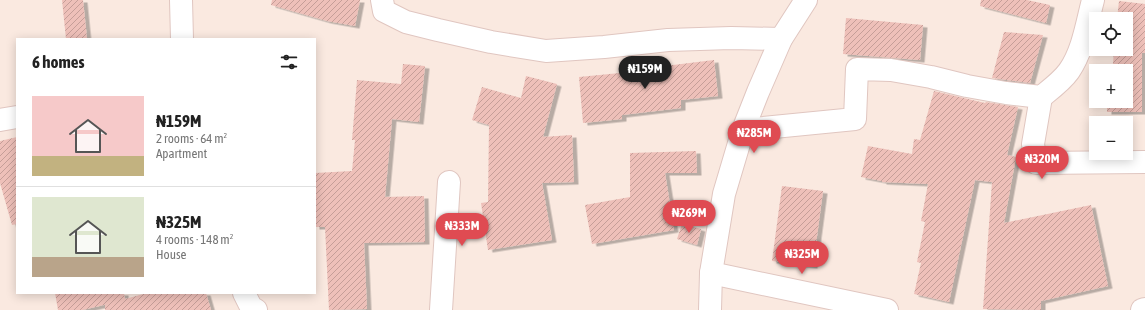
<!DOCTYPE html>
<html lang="en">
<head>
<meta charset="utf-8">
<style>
	:root { --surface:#fff; --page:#f2f2f2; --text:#222; --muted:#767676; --line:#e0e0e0; --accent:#df4b52 }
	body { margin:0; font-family:"Asap Condensed",sans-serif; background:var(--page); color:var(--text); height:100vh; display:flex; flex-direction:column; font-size:15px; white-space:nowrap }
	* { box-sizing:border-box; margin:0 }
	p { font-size:13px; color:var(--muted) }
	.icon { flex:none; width:22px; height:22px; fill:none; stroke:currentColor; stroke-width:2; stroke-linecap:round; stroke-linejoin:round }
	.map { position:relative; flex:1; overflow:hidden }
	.details { position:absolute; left:16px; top:38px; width:300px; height:256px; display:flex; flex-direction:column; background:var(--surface); border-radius:0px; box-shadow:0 2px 10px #0003 }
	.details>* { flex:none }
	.controls { position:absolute; left:1089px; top:12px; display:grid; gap:8px }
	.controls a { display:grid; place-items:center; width:44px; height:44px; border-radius:0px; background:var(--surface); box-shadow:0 2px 10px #0003; font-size:20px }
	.price { position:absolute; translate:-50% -34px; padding:0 9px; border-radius:14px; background:var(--accent); color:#fff; font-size:13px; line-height:26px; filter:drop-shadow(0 1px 2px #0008) }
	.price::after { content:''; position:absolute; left:50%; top:24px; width:12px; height:9px; margin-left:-6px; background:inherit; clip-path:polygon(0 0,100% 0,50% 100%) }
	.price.active { background:#222; color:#fff }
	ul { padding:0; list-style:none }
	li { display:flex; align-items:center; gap:12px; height:100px; padding:0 16px }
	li+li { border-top:1px solid var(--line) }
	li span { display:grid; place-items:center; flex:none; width:112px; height:80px; border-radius:0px; color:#555 }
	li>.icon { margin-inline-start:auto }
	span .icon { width:48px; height:48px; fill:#fffc; stroke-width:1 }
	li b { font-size:17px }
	h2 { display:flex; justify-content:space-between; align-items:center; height:48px; padding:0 16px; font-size:17px }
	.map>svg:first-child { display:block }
</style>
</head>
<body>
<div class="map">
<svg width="1145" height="310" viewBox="0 0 1145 310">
	<defs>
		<pattern id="building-hatch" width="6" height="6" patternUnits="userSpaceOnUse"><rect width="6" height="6" fill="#eec0b9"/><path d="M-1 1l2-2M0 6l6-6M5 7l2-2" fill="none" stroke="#c59e98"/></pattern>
		<filter id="shadow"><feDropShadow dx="4.5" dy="2.5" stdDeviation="0" flood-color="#0004"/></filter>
	</defs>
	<rect width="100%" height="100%" fill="#fae9e0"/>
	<!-- building -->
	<g fill="url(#building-hatch)" filter="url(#shadow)">
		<polygon points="62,0 83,0 87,39 66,39"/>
		<polygon points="272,0 360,0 355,26 327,21 271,5"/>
		<polygon points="981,0 1027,0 1050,5 1046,23 980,6"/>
		<polygon points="1119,1 1145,4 1145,53 1142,53 1142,112 1107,112 1107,101 1126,101 1126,71 1107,71 1107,64 1113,64 1114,49 1126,49 1126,19 1117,19"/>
		<polygon points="846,18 923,25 920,60 843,54"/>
		<polygon points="1004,32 1043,35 1030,83 992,78"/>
		<polygon points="714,60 718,96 681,100 681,108 622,115 622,119 583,123 579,77 640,71 640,69"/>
		<polygon points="403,64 425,66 419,122 392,119 385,197 424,196 425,242 364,243 367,309 329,310 325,227 315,227 315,173 352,171 355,140 352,140 357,80 401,84"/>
		<polygon points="526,76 557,84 543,137 572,135 574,182 542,183 552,240 488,250 481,203 488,202 489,125 472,120 482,87 521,98"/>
		<polygon points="934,91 985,103 986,102 1018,107 1007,155 1016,157 1004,223 1091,205 1108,286 1041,301 1041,310 983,309 992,182 975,180 949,302 914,294 921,263 917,262 925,222 921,221 928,184 882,182 882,181 861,177 868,146 912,154 914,139 920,140"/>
		<polygon points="17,137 17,224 12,225 0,183 0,141"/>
		<polygon points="696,151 697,173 665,173 674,230 592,244 585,205 630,197 630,153"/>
		<polygon points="782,186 823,191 813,266 772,261"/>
		<polygon points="682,224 701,229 697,245 677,239"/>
		<polygon points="55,293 124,293 125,299 147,293 206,293 211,310 105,310 105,305 108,304 82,310 58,310"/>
	</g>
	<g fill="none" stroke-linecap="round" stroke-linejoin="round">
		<!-- minor casing -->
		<g stroke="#e0c6c0" stroke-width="24">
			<g id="minor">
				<polyline points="181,0 182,39"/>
				<polyline points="382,0 384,11 406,22 438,30 491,42 546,51 604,47 668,40 731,38 781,39"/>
				<polyline points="1041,97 1033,144 1036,163 1145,162"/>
				<polyline points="0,120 17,117"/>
				<path d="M743 130 855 119 857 69 891 70 931 77 967 86 1006 93 1041 97C1051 89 1062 81 1069 71 1083 51 1087 23 1093 0"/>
				<polyline points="711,273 887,310"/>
				<polyline points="244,293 251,307 256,310"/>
				<polyline points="441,310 449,182"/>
				<polyline points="710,310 711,273 724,194 743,130 758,92 781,39 806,0"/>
				<polyline points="1142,310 1145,309"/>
			</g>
		</g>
		<!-- minor -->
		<use href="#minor" stroke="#fff" stroke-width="22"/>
	</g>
</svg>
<div class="controls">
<a><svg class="icon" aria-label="locate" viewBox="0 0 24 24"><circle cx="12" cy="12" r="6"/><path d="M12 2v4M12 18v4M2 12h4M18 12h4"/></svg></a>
<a>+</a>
<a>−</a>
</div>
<b class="price active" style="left:645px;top:90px">₦159M</b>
<b class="price" style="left:754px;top:154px">₦285M</b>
<b class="price" style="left:1042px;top:180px">₦320M</b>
<b class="price" style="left:689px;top:234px">₦269M</b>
<b class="price" style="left:462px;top:247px">₦333M</b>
<b class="price" style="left:802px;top:275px">₦325M</b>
<section class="details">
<h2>6 homes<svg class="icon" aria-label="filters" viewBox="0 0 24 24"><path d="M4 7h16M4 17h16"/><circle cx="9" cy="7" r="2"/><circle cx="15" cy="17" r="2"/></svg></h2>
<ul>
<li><span style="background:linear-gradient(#f6c9c9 75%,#c2b280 0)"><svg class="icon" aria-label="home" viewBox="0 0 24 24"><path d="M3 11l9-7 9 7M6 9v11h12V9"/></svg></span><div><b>₦159M</b><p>2 rooms · 64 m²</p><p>Apartment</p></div></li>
<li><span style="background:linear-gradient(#dfe7d0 75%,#b9a48a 0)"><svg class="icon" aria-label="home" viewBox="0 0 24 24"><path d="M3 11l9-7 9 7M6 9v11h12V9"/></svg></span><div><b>₦325M</b><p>4 rooms · 148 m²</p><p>House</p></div></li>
</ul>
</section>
</div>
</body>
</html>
